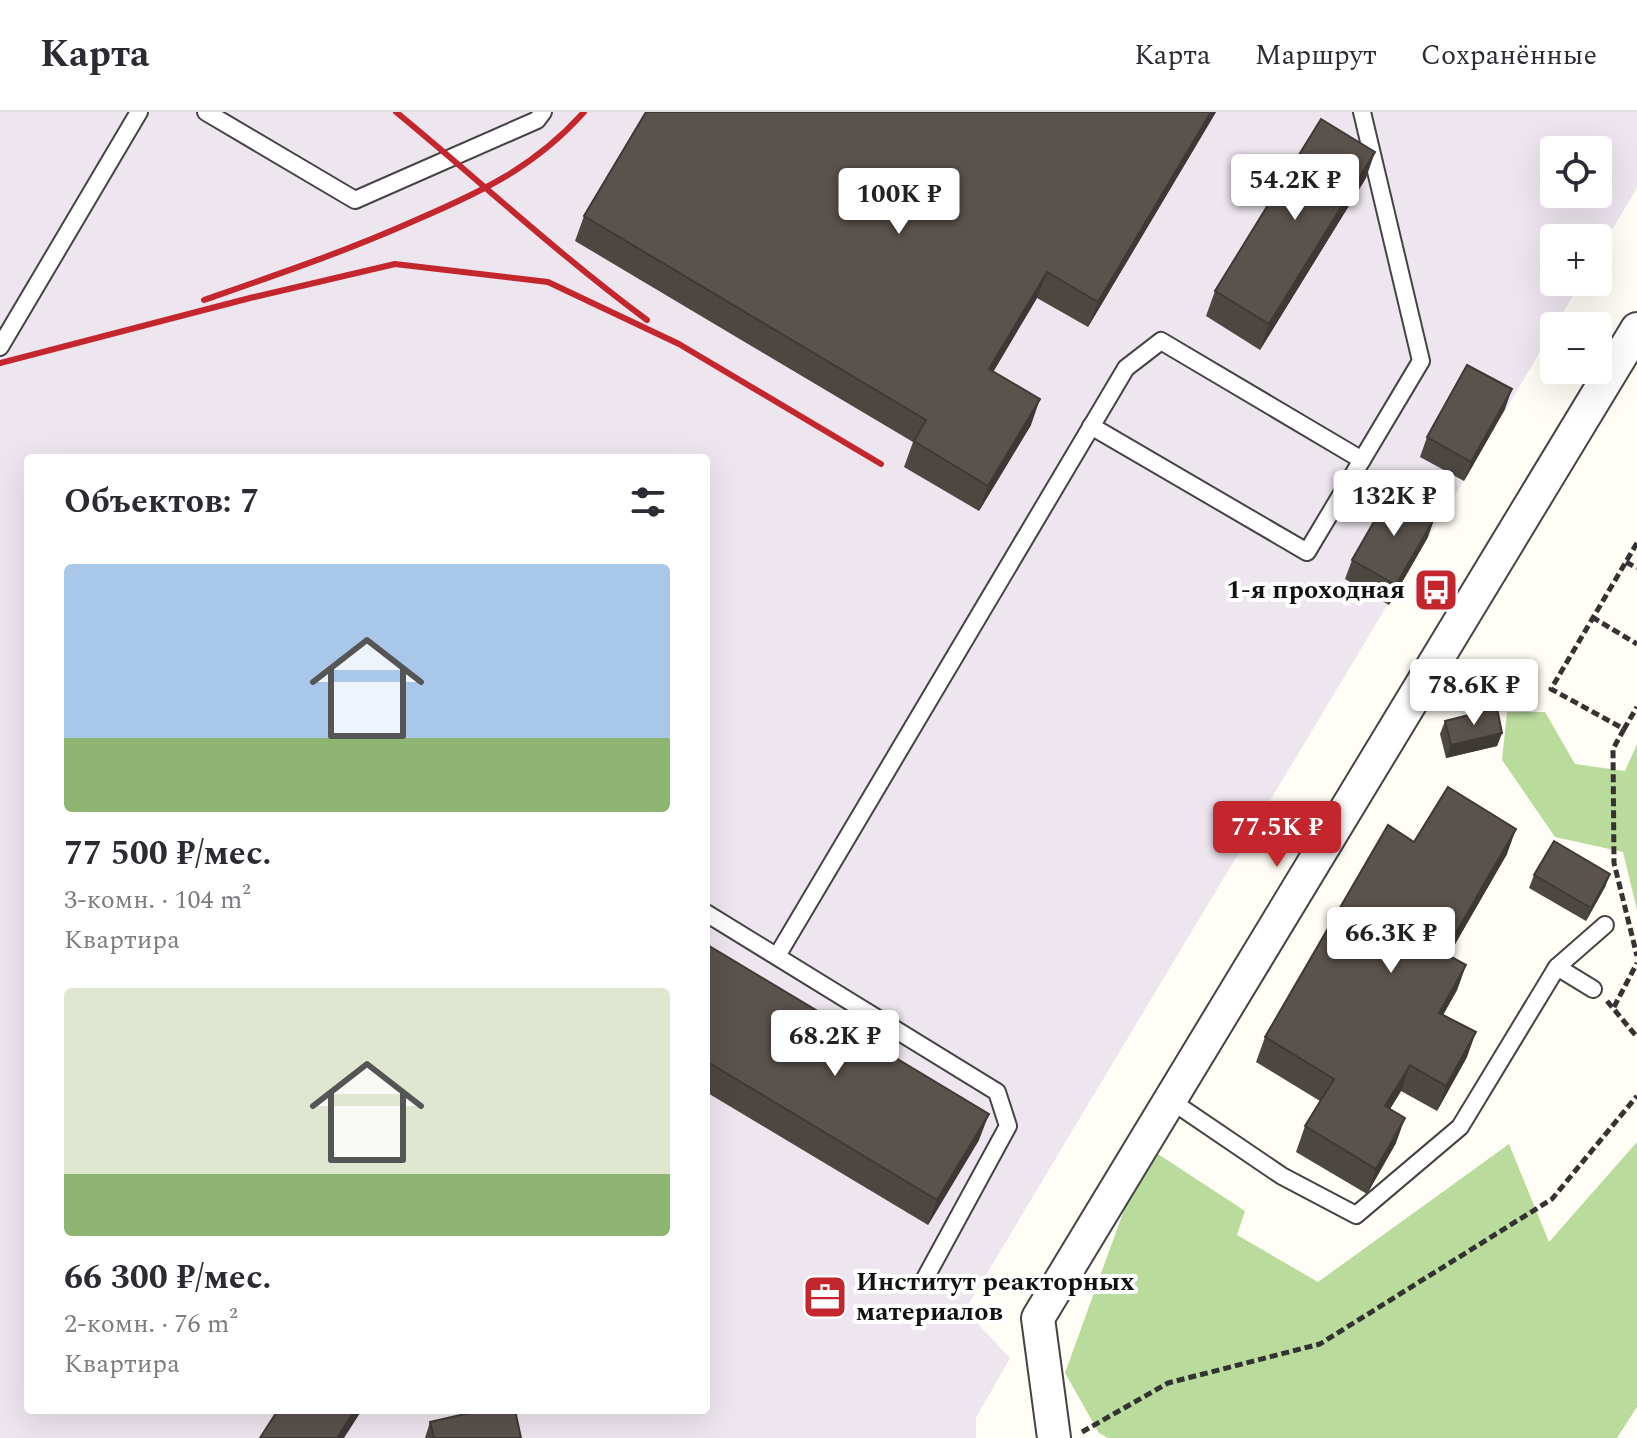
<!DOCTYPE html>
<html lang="ru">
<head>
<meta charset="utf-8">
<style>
	:root { --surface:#fff; --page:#f2f2f3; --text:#2b2b33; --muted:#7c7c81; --line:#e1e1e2; --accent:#c4262e }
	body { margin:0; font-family:Spectral,serif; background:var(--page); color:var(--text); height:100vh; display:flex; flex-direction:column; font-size:30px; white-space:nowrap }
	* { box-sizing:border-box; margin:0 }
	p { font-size:26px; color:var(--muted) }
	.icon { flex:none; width:44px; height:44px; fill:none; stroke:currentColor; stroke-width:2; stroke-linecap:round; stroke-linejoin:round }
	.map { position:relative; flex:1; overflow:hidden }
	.details { position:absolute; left:24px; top:342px; width:686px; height:960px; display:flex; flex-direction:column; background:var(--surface); border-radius:8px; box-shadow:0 8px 32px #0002 }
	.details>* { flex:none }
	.fabs { position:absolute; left:1540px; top:24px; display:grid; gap:16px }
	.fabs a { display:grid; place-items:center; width:72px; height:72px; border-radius:8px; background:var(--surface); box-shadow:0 8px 32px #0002; font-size:40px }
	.price { position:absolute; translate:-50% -68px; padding:0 18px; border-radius:8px; background:#fff; color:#222; font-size:26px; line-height:52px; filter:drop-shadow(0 2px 4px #0008) }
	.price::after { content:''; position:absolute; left:50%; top:48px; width:24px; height:18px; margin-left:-12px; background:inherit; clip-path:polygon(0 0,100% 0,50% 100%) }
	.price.current { background:var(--accent); color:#fff }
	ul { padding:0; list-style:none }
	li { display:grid; align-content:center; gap:16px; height:424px; padding:0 40px }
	li span { display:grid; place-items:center; height:248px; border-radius:8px; color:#555 }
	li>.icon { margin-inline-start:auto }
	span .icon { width:144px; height:144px; fill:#fffc; stroke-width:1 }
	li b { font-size:34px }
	h2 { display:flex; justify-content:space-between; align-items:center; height:96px; padding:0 40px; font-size:34px }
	header { display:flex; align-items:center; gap:48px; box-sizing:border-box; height:112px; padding:0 40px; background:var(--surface); border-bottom:2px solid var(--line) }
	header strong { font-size:38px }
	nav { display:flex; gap:44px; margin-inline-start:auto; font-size:28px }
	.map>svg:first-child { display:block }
</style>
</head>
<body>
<header>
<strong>Карта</strong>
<nav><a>Карта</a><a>Маршрут</a><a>Сохранённые</a></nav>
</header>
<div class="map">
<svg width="1637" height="1326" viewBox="0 0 1637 1326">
	<rect width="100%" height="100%" fill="#fffdf5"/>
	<!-- industrial -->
	<path fill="#eee6ef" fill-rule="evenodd" d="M0 0H1637V76L1598 141V126H1554V170H1581L1464 369 1428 425 965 1198 1010 1246 976 1306V1326H0ZM1554 38H1598V82H1554ZM28 346H706V1298H28Z"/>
	<!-- forest -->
	<g fill="#b9dc9c">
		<polygon points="1507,600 1545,600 1575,652 1625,659 1637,632 1637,798 1623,740 1555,725 1502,648"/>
		<polygon points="1637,1030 1637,1295 1617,1326 1108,1326 1099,1321 1065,1261 1133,1073 1158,1042 1245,1099 1237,1123 1318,1170 1509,1032 1549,1130"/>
	</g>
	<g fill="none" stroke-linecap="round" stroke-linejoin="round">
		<!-- lane casing -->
		<g stroke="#444" stroke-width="20">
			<g id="lane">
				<polyline points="206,0 355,88 537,8 543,0"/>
				<polyline points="0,235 139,0"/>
				<polyline points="1091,314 1307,440 1421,249 1362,0"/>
				<polyline points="706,801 997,980 1008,1014 922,1172"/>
				<polyline points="777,844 1126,256 1161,229 1362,348"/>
				<polyline points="1557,855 1605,813"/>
				<polyline points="1170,988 1282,1064 1356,1103 1460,1015 1557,855 1593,877"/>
			</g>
		</g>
		<!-- street casing -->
		<g stroke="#444" stroke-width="36">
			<polyline id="street" points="1054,1326 1038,1206 1637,217"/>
		</g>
		<!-- path -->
		<g stroke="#333" stroke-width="5" stroke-dasharray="8 4" stroke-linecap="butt">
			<polyline points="1637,431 1551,577 1624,617 1637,595"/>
			<polyline points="1626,450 1637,456"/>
			<polyline points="1592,505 1637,532"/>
			<polyline points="1624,617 1613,637 1614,751 1637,844"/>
			<polyline points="1607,889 1637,925"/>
			<polyline points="1614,895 1637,851"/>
			<polyline points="1082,1320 1168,1271 1320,1232 1552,1087 1637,984"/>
		</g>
		<!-- lane -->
		<use href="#lane" stroke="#fff" stroke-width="16"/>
		<!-- street -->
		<use href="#street" stroke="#fff" stroke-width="32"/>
		<!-- rail -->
		<g stroke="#c4262e" stroke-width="6">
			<path d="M396 0C480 69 559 143 647 208"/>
			<path d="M204 188C276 163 347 139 416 108 481 80 535 55 584 0"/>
			<polyline points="0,251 250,186 395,152 548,170 679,232 881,352"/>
		</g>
	</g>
	<!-- wall -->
	<g fill="#4d4742">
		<polygon points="646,0 1216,0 1088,215 1037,186 993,260 1031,313 979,399 904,355 913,330 575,129 584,104"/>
		<polygon points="1366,66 1260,238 1206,204 1215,179"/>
		<polygon points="1505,297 1464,369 1420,345 1427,325"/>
		<polygon points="1428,425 1389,493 1345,467 1352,448"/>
		<polygon points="1445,609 1502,621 1497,634 1446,646 1440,622"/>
		<polygon points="1414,730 1507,742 1448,844 1466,853 1457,878 1443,903 1467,945 1437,999 1401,979 1390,997 1396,1031 1367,1082 1296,1040 1305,1014 1320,989 1256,950 1265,925"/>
		<polygon points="1610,762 1605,775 1586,809 1529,776 1534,763"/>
		<polygon points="706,832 979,1028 928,1113 706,980"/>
		<polygon points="430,1310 521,1326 425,1326"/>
	</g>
	<!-- shaded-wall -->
	<g fill="#3f3936">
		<polygon points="1211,0 1216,0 1088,215 1098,190"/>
		<polygon points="1375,40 1366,66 1260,238 1269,212"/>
		<polygon points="1047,160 1037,186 980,282 989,257"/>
		<polygon points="1512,277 1505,297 1464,369 1471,350"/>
		<polygon points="1040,287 1031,313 979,399 988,374"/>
		<polygon points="1435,405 1428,425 1389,493 1396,473"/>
		<polygon points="1502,621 1497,634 1446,646 1451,633"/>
		<polygon points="1516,717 1507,742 1435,867 1444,841"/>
		<polygon points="1610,762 1605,775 1586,809 1591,796"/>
		<polygon points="1466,853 1457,878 1430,926 1439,901"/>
		<polygon points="1476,920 1467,945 1437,999 1446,974"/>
		<polygon points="1410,953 1401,979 1376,1020 1385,994"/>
		<polygon points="989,1002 979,1028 928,1113 937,1088"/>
		<polygon points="1405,1006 1396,1031 1367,1082 1376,1057"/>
		<polygon points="355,1298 362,1298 344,1326 337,1326"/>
	</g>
	<!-- building -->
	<g fill="#5a524d" stroke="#3f3936" stroke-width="2">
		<polygon points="646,0 1211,0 1098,190 1047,160 989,257 1040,287 988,374 914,329 926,308 584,104"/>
		<polygon points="1321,7 1375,40 1269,212 1215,179"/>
		<polygon points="1467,253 1512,277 1471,350 1427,325"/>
		<polygon points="1391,380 1435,405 1396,473 1352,448"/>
		<polygon points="1497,596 1502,621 1451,633 1445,609"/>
		<polygon points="1448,675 1516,717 1444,841 1466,853 1439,901 1476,920 1446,974 1410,953 1385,994 1405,1006 1376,1057 1305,1014 1334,967 1265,925 1388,713 1414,730"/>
		<polygon points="1554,729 1610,762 1591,796 1534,763"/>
		<polygon points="706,832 989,1002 937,1088 706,949"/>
		<polygon points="278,1298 355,1298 337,1326 260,1326"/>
		<polygon points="482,1298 515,1298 521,1326 434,1326 430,1310"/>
	</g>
	<!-- icons -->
	<defs>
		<g id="bus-square" transform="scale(2.3)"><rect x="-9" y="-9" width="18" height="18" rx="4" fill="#c4262e" stroke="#fff"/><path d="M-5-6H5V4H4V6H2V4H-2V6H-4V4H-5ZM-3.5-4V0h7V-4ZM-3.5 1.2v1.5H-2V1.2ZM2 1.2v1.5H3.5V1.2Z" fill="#fff"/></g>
		<g id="office-square" transform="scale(2.3)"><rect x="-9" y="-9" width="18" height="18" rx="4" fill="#c4262e" stroke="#fff"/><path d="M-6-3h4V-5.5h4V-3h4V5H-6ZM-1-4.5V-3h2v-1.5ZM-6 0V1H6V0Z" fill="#fff"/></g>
	</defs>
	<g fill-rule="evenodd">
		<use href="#bus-square" x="1436" y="478"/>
		<use href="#office-square" x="825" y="1185"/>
	</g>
	<g text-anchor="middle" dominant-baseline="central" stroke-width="8" stroke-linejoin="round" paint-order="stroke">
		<!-- poi labels -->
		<g font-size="26" font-weight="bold" fill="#111" stroke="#fff" text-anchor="end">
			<text x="1405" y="478">1-я проходная</text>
			<text x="856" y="1170" text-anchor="start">Институт реакторных<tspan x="856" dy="30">материалов</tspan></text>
		</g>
	</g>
</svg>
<div class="fabs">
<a><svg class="icon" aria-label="locate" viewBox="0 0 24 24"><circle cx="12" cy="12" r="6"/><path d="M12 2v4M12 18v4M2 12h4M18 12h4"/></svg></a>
<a>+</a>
<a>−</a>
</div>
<b class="price" style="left:1295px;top:110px">54.2K ₽</b>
<b class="price" style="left:899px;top:124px">100K ₽</b>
<b class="price" style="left:1394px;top:426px">132K ₽</b>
<b class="price" style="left:1474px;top:615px">78.6K ₽</b>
<b class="price current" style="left:1277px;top:757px">77.5K ₽</b>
<b class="price" style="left:1391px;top:863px">66.3K ₽</b>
<b class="price" style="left:835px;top:966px">68.2K ₽</b>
<section class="details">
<h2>Объектов: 7<svg class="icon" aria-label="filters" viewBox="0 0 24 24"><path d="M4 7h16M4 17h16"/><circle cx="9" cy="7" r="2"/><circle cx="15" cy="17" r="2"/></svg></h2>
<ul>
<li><span style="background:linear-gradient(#a9c7e8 70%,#8fb573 0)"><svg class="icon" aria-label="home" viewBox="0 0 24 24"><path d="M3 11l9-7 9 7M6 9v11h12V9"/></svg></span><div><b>77 500 ₽/мес.</b><p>3-комн. · 104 m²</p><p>Квартира</p></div></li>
<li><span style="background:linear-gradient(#dfe7d0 75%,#8fb573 0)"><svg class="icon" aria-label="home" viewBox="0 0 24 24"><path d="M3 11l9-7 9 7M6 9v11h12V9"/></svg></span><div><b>66 300 ₽/мес.</b><p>2-комн. · 76 m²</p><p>Квартира</p></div></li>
</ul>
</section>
</div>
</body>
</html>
